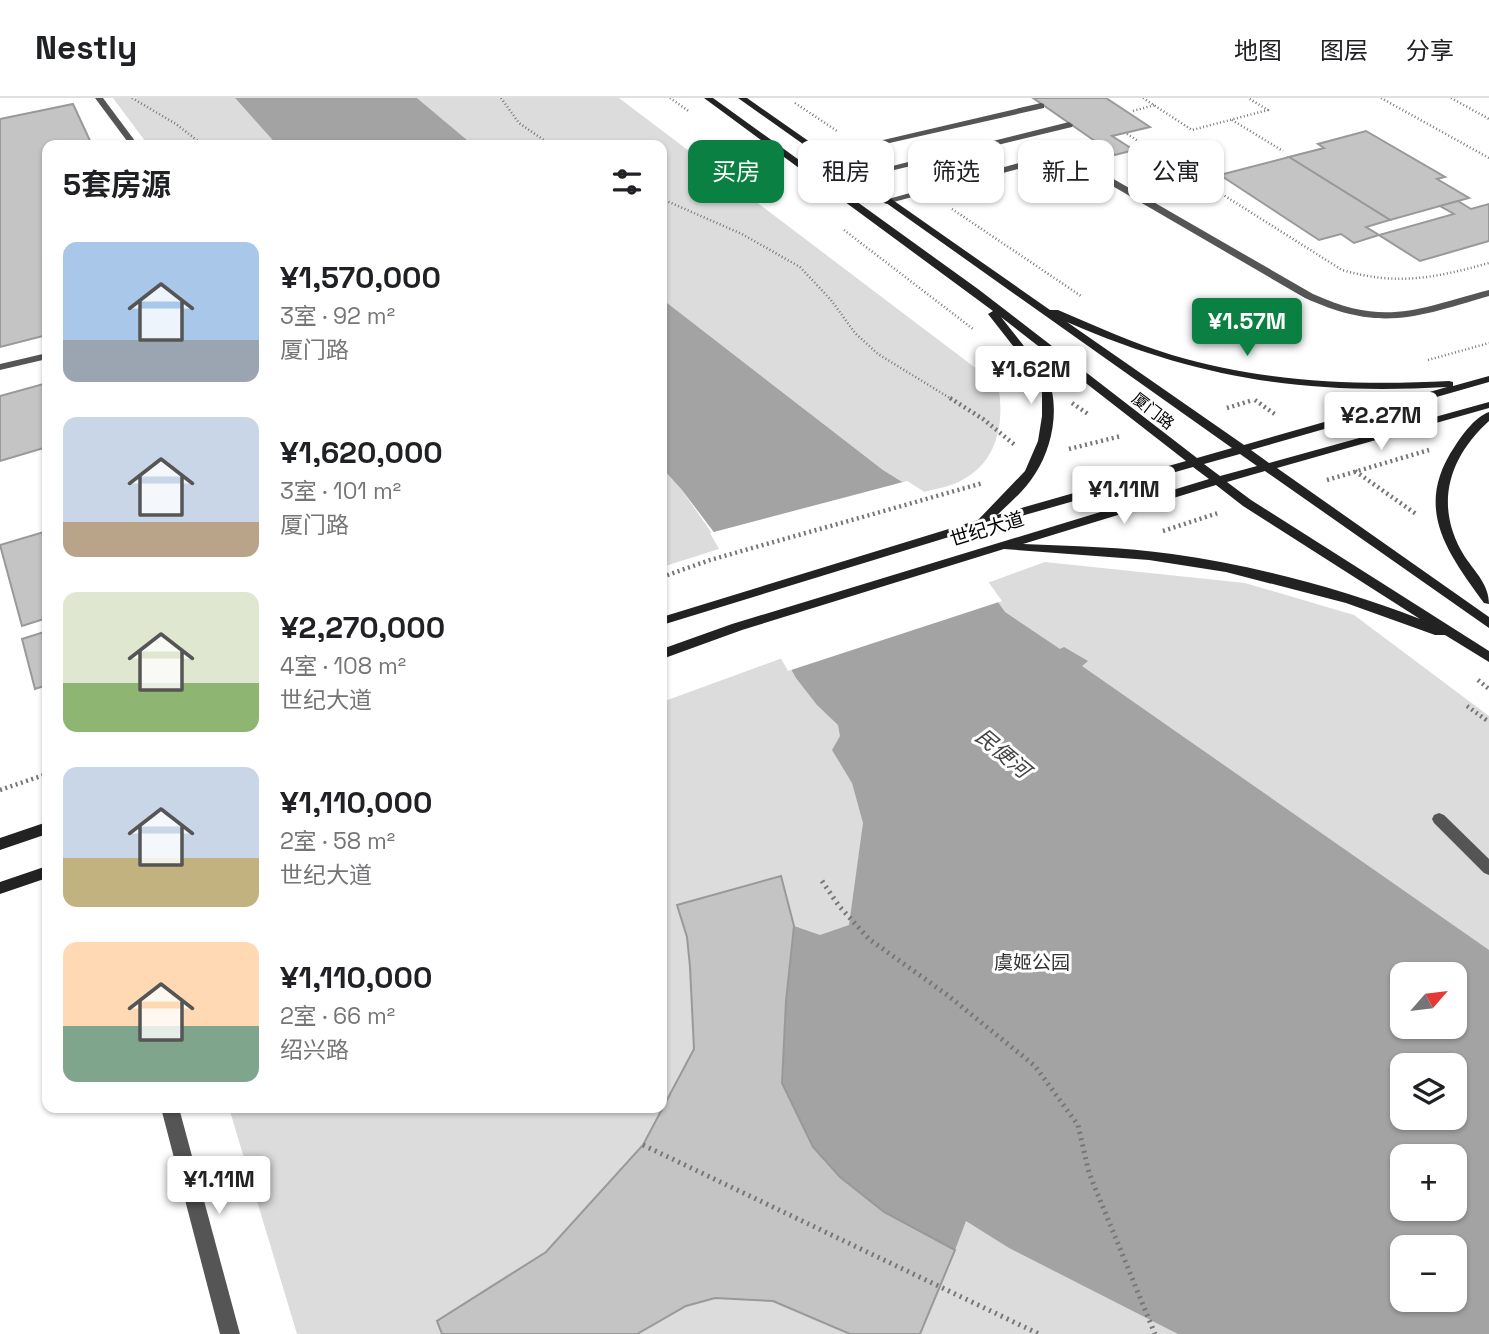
<!DOCTYPE html>
<html lang="zh">
<head>
<meta charset="utf-8">
<style>
	:root { --surface:#fff; --page:#f2f2f2; --text:#202124; --muted:#757577; --line:#e0e0e0; --accent:#0b8043 }
	body { margin:0; font-family:"Space Grotesk","Noto Sans SC",sans-serif; background:var(--page); color:var(--text); height:100vh; display:flex; flex-direction:column; font-size:26px; white-space:nowrap }
	* { box-sizing:border-box; margin:0 }
	p { font-size:23px; color:var(--muted) }
	.icon { flex:none; width:38px; height:38px; fill:none; stroke:currentColor; stroke-width:2; stroke-linecap:round; stroke-linejoin:round }
	.map { position:relative; flex:1; overflow:hidden }
	.details { position:absolute; left:42px; top:42px; width:625px; height:973px; display:flex; flex-direction:column; background:var(--surface); border-radius:14px; box-shadow:0 2px 5px #0004 }
	.details>* { flex:none }
	.hud { position:absolute; left:688px; top:42px; width:665px; height:63px; display:flex; gap:14px }
	.needle { width:46px; rotate:62deg }
	.fabs { position:absolute; left:1390px; top:864px; display:grid; gap:14px }
	.fabs a { display:grid; place-items:center; width:77px; height:77px; border-radius:14px; background:var(--surface); box-shadow:0 2px 5px #0004; font-size:35px }
	.price { position:absolute; translate:-50% -60px; padding:0 16px; border-radius:7px; background:#fff; color:#222; font-size:23px; line-height:46px; filter:drop-shadow(0 2px 4px #0008) }
	.price::after { content:''; position:absolute; left:50%; top:42px; width:21px; height:16px; margin-left:-10px; background:inherit; clip-path:polygon(0 0,100% 0,50% 100%) }
	.price.current { background:var(--accent); color:#fff }
	ul { padding:0; list-style:none }
	li { display:flex; align-items:center; gap:21px; height:175px; padding:0 21px }
	li span { display:grid; place-items:center; flex:none; width:196px; height:140px; border-radius:14px; color:#555 }
	li>.icon { margin-inline-start:auto }
	span .icon { width:84px; height:84px; fill:#fffc; stroke-width:1 }
	li b { font-size:30px }
	h2 { display:flex; justify-content:space-between; align-items:center; height:84px; padding:0 21px; font-size:30px }
	.pill { padding:0 24px; border-radius:14px; background:var(--surface); box-shadow:0 2px 5px #0004; font-size:24px; line-height:63px }
	.pill.current { background:var(--accent); color:#fff }
	header { display:flex; align-items:center; gap:42px; box-sizing:border-box; height:98px; padding:0 35px; background:var(--surface); border-bottom:2px solid var(--line) }
	header strong { font-size:33px }
	nav { display:flex; gap:38px; margin-inline-start:auto; font-size:24px }
	.map>svg:first-child { display:block }
</style>
</head>
<body>
<header>
<strong>Nestly</strong>
<nav><a>地图</a><a>图层</a><a>分享</a></nav>
</header>
<div class="map">
<svg width="1489" height="1236" viewBox="0 0 1489 1236">
	<rect width="100%" height="100%" fill="#fff"/>
	<!-- green -->
	<g fill="#dcdcdc" fill-rule="evenodd">
		<polygon points="113,0 235,0 277,47 148,47"/>
		<path d="M417 0H619L998 287C1005 323 998 364 962 382 950 389 934 391 920 395L883 372 662 201V47H473Z"/>
		<polygon points="662,370 682,392 722,450 662,469"/>
		<path d="M1045 464 1245 485 1354 517 1489 618V1236H297L229 1010H662V604ZM1402 877H1454V929H1402ZM1402 968H1454V1020H1402ZM1402 1059H1454V1111H1402ZM1402 1150H1454V1202H1402Z"/>
	</g>
	<!-- water -->
	<g fill="#a3a3a3" fill-rule="evenodd">
		<polygon points="235,0 417,0 473,47 277,47"/>
		<path d="M662 201 883 372 920 395 1005 514 1060 551 1064 549 1088 563 1082 568 1489 852V1236H1178L1009 1150 966 1123 955 1152 884 1114 840 1079 813 1049 800 1024 782 985 786 903 794 828 820 837 849 827 863 725 852 685 832 652 840 638 838 627 817 607 796 580 713 433 682 392 662 370ZM1402 877H1454V929H1402ZM1402 968H1454V1020H1402ZM1402 1059H1454V1111H1402ZM1402 1150H1454V1202H1402Z"/>
	</g>
	<!-- pier -->
	<polygon fill="#fff" points="907,383 923,393 1002,503 788,573 710,435"/>
	<!-- building -->
	<g fill="#c4c4c4" stroke="#999" stroke-width="2">
		<polygon points="1033,0 1106,0 1150,29 1112,38 1134,52 1115,57"/>
		<polygon points="73,6 92,47 47,47 47,237 0,249 0,21"/>
		<polygon points="1366,33 1445,79 1437,81 1469,100 1390,122 1289,59 1324,50 1318,46"/>
		<polygon points="1289,59 1390,122 1366,129 1379,137 1354,145 1341,136 1319,142 1220,77"/>
		<polygon points="1458,103 1471,111 1489,106 1489,143 1420,163 1379,137 1454,116 1440,108"/>
		<polygon points="47,285 47,349 0,363 0,298"/>
		<polygon points="47,433 47,520 22,528 0,447"/>
		<polygon points="47,533 47,587 35,591 22,541"/>
		<polygon points="781,778 794,828 786,903 782,985 813,1049 840,1079 884,1114 955,1152 920,1236 850,1236 773,1203 715,1200 686,1208 637,1236 442,1236 437,1223 546,1154 643,1047 694,951 690,869 687,839 677,807"/>
	</g>
	<g fill="none" stroke-linecap="round" stroke-linejoin="round">
		<!-- path-far2 -->
		<g stroke="#777" stroke-width="2.5" stroke-dasharray="1 2.5" stroke-linecap="butt">
			<polyline points="132,0 176,26 203,47"/>
			<polyline points="501,0 519,25 551,47"/>
			<polyline points="670,0 690,14"/>
			<polyline points="1143,0 1192,32 1268,12 1248,0"/>
			<polyline points="1381,0 1489,60"/>
			<polyline points="1451,0 1489,21"/>
			<polyline points="795,5 837,33"/>
			<polyline points="1133,13 1155,7"/>
			<polyline points="1232,22 1283,53"/>
			<path d="M1127 36 1342 172C1397 188 1435 180 1489 165"/>
			<polyline points="662,101 742,136 800,169 831,202 855,235 878,256 953,302"/>
			<polyline points="952,111 1081,198"/>
			<polyline points="844,132 973,231"/>
			<polyline points="1428,262 1489,245"/>
		</g>
		<!-- path-far1 -->
		<g stroke="#777" stroke-width="4.5" stroke-dasharray="2 3.5" stroke-linecap="butt">
			<polyline points="950,300 983,321 1015,347"/>
			<polyline points="1255,302 1276,317"/>
			<polyline points="1072,305 1088,316"/>
			<polyline points="1227,310 1253,302"/>
			<polyline points="1069,351 1121,338"/>
			<polyline points="1355,373 1416,416"/>
			<polyline points="1327,382 1429,352"/>
			<polyline points="1163,433 1218,415"/>
			<polyline points="662,479 710,462 983,385"/>
			<polyline points="1478,582 1489,591"/>
			<polyline points="1467,608 1489,624"/>
			<polyline points="0,692 47,676"/>
		</g>
		<!-- path -->
		<g stroke="#777" stroke-width="5" stroke-dasharray="2 4.5" stroke-linecap="butt">
			<polyline points="822,783 839,808 869,841 946,896 1035,968 1078,1027 1089,1075 1155,1236"/>
			<polyline points="643,1047 1039,1236"/>
		</g>
		<!-- lane -->
		<g fill="#555" fill-rule="evenodd">
			<polygon points="95,0 103,0 138,47 130,47"/>
			<polygon points="1041,5 1044,6 1044,10 823,60 819,57"/>
			<polygon points="1069,24 1073,27 1072,29 853,82 848,79"/>
			<path d="M1037 60H1071L1091 68 1313 196C1386 229 1416 211 1489 192V198C1414 220 1380 234 1305 200L1085 72 1070 66H1037L886 106 881 103Z"/>
			<polygon points="47,255 47,261 0,272 0,266"/>
		</g>
		<!-- street -->
		<g fill="#555" fill-rule="evenodd">
			<polygon points="1439,715 1444,717 1489,761 1489,777 1484,775 1434,725 1432,721 1434,717"/>
			<polygon points="161,1010 179,1010 240,1236 220,1236"/>
		</g>
		<!-- secondary -->
		<g fill="#222" fill-rule="evenodd">
			<path d="M704 0H713L978 191 1197 360 1232 350 738 0H747L1050 212H1058C1095 228 1133 245 1172 257 1262 284 1356 288 1449 283L1453 284V288L1489 278V284L1251 352 1269 365 1489 304V310L1277 370 1489 519V530L1265 373 1227 384 1251 402 1489 553V564L1445 537H1435L1346 505 1226 474 1149 462 1004 451 742 532 662 561V551L732 526 1209 381 1193 369 962 435 662 527V519L978 422 1025 373 1038 343 1042 318V295L1035 276 988 216 993 213ZM1001 219 1186 363 997 417C1011 404 1025 392 1035 376 1053 349 1061 306 1046 276ZM1067 224C1198 281 1305 297 1447 289L1244 347ZM1240 356 1257 368 1220 378 1204 366ZM1216 387 1243 408 1420 521C1341 490 1256 468 1172 456 1123 449 1073 448 1023 446Z"/>
			<path d="M1489 314V323C1447 361 1434 410 1465 459 1476 475 1489 487 1489 506L1484 505C1447 454 1413 410 1455 348 1463 336 1475 319 1489 314Z"/>
			<polygon points="47,724 47,736 0,752 0,740"/>
			<polygon points="47,768 47,780 0,796 0,784"/>
		</g>
	</g>
	<g text-anchor="middle" dominant-baseline="central" stroke-width="6" stroke-linejoin="round" paint-order="stroke">
		<!-- far-street labels -->
		<g font-size="16" fill="#000" stroke="#fff">
			<text transform="translate(1153 313) rotate(38)">厦门路</text>
		</g>
		<!-- street labels -->
		<g font-size="19" fill="#000" stroke="#fff">
			<text transform="translate(987 431) rotate(-17)">世纪大道</text>
		</g>
		<!-- park labels -->
		<g font-size="19" fill="#333" stroke="#fff">
			<text x="1032" y="864">虞姬公园</text>
		</g>
		<!-- water labels -->
		<g font-size="21" font-style="italic" fill="#444" stroke="#fff">
			<text transform="translate(1003 655) rotate(40)">民便河</text>
		</g>
	</g>
</svg>
<div class="fabs">
<a><svg class="needle" viewBox="-14 -14 28 28"><path d="M0-13l5 13h-10z" fill="#e53935"/><path d="M0 13l5-13h-10z" fill="#757577"/></svg></a>
<a><svg class="icon" aria-label="layers" viewBox="0 0 24 24"><path d="M12 4l9 5-9 5-9-5zM3 14l9 5 9-5"/></svg></a>
<a>+</a>
<a>−</a>
</div>
<b class="price current" style="left:1247px;top:260px">¥1.57M</b>
<b class="price" style="left:1031px;top:308px">¥1.62M</b>
<b class="price" style="left:1381px;top:354px">¥2.27M</b>
<b class="price" style="left:1124px;top:428px">¥1.11M</b>
<b class="price" style="left:219px;top:1118px">¥1.11M</b>
<div class="hud">
<a class="pill current">买房</a>
<a class="pill">租房</a>
<a class="pill">筛选</a>
<a class="pill">新上</a>
<a class="pill">公寓</a>
</div>
<section class="details">
<h2>5套房源<svg class="icon" aria-label="filters" viewBox="0 0 24 24"><path d="M4 7h16M4 17h16"/><circle cx="9" cy="7" r="2"/><circle cx="15" cy="17" r="2"/></svg></h2>
<ul>
<li><span style="background:linear-gradient(#a9c7e8 70%,#9aa5b1 0)"><svg class="icon" aria-label="home" viewBox="0 0 24 24"><path d="M3 11l9-7 9 7M6 9v11h12V9"/></svg></span><div><b>¥1,570,000</b><p>3室 · 92 m²</p><p>厦门路</p></div></li>
<li><span style="background:linear-gradient(#c9d6e8 75%,#b9a48a 0)"><svg class="icon" aria-label="home" viewBox="0 0 24 24"><path d="M3 11l9-7 9 7M6 9v11h12V9"/></svg></span><div><b>¥1,620,000</b><p>3室 · 101 m²</p><p>厦门路</p></div></li>
<li><span style="background:linear-gradient(#dfe7d0 65%,#8fb573 0)"><svg class="icon" aria-label="home" viewBox="0 0 24 24"><path d="M3 11l9-7 9 7M6 9v11h12V9"/></svg></span><div><b>¥2,270,000</b><p>4室 · 108 m²</p><p>世纪大道</p></div></li>
<li><span style="background:linear-gradient(#c9d6e8 65%,#c2b280 0)"><svg class="icon" aria-label="home" viewBox="0 0 24 24"><path d="M3 11l9-7 9 7M6 9v11h12V9"/></svg></span><div><b>¥1,110,000</b><p>2室 · 58 m²</p><p>世纪大道</p></div></li>
<li><span style="background:linear-gradient(#ffd9b3 60%,#7fa58c 0)"><svg class="icon" aria-label="home" viewBox="0 0 24 24"><path d="M3 11l9-7 9 7M6 9v11h12V9"/></svg></span><div><b>¥1,110,000</b><p>2室 · 66 m²</p><p>绍兴路</p></div></li>
</ul>
</section>
</div>
</body>
</html>
